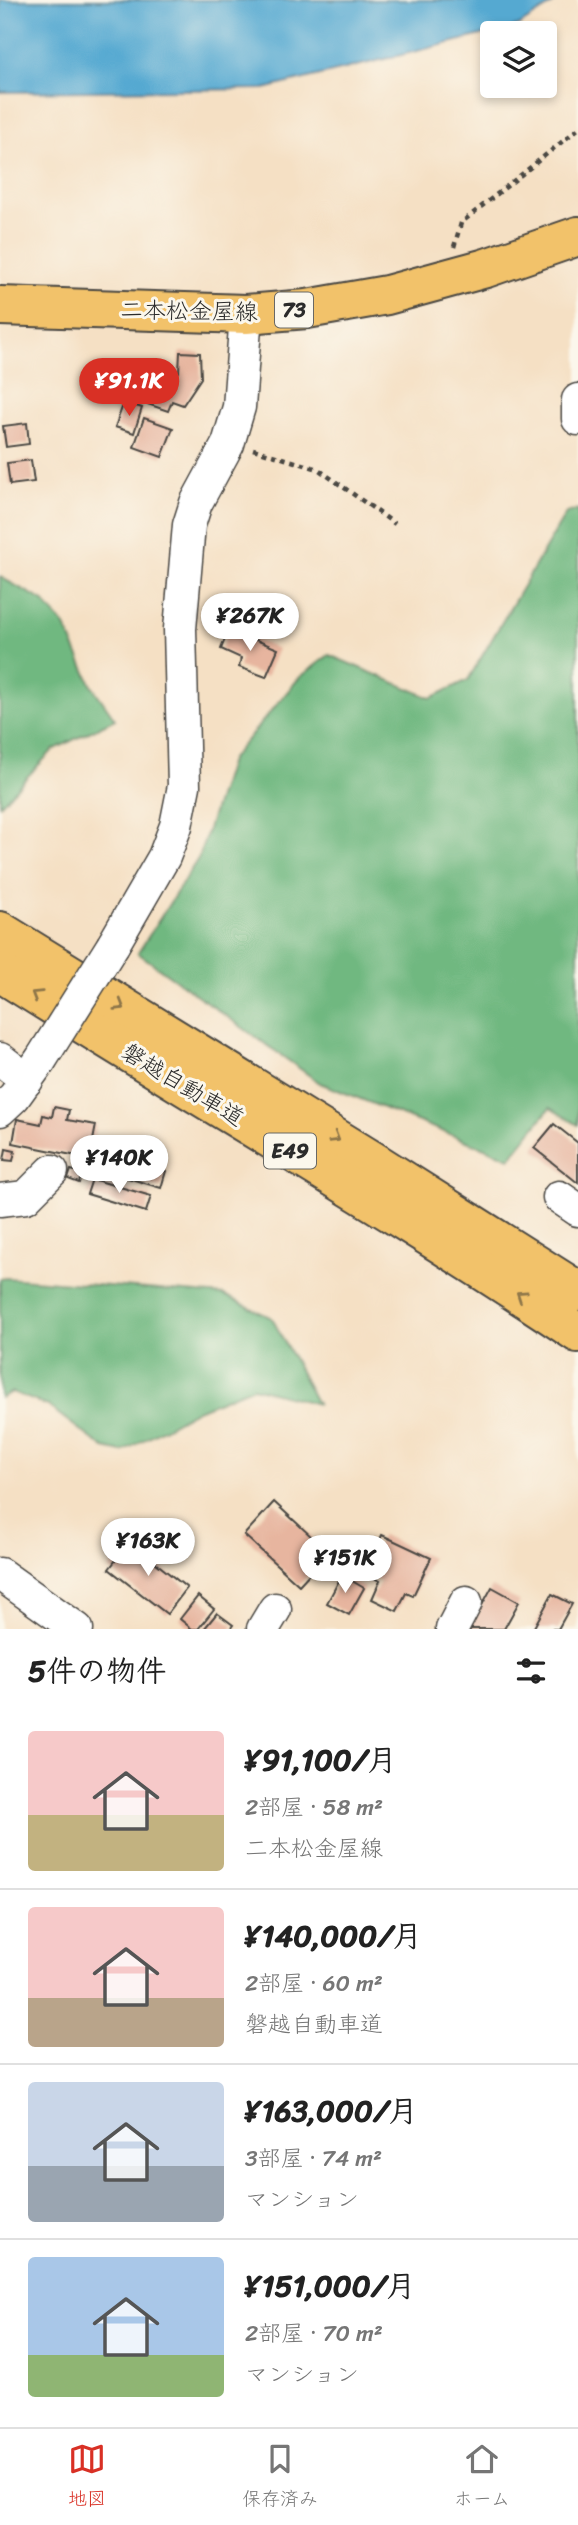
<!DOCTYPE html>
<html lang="ja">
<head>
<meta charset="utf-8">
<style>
	:root { --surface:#fff; --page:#f2f2f2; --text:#222; --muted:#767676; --line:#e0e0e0; --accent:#d93025 }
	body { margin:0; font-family:Sriracha,"Klee One",sans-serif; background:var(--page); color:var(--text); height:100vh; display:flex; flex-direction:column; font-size:26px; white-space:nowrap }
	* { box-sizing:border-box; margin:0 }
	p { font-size:23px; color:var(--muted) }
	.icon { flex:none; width:38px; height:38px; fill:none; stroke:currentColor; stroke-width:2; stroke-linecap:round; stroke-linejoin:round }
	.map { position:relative; height:1629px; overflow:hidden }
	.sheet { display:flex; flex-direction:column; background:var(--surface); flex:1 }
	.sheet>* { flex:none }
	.buttons { position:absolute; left:480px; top:21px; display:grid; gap:14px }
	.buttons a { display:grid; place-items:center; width:77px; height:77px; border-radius:7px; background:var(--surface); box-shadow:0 4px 10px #0003; font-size:35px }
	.price { position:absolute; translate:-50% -60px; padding:0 16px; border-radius:24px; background:#fff; color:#222; font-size:23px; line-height:46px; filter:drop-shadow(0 2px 4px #0008) }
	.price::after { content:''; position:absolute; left:50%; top:42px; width:21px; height:16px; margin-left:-10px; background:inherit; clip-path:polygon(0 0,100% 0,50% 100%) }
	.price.active { background:var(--accent); color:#fff }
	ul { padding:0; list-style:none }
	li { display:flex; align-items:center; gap:21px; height:175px; padding:0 28px }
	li+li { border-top:2px solid var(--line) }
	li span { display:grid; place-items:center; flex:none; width:196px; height:140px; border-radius:7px; color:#555 }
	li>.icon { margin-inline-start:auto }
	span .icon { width:84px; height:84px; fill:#fffc; stroke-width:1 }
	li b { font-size:30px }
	h2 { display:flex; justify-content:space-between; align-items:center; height:84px; padding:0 28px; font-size:30px }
	.dock { display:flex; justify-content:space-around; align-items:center; height:98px; border-top:2px solid var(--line); background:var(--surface); font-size:19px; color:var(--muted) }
	.dock a { display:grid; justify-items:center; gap:4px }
	.dock .active { color:var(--accent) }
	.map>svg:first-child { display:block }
</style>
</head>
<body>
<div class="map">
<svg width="578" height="1629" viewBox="0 0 578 1629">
	<rect width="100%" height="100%" fill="#fbf7ec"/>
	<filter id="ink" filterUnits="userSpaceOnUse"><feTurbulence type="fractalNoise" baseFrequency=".0143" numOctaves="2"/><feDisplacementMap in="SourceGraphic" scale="14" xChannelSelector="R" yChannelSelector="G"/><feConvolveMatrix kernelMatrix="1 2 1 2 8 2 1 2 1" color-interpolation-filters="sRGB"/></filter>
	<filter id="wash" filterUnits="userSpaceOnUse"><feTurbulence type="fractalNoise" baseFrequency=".00686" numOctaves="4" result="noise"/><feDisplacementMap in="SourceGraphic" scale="28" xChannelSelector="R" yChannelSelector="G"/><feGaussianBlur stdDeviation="1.57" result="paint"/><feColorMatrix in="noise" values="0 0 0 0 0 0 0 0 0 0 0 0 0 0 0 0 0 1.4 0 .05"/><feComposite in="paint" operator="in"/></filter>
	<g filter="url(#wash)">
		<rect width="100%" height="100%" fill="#f5e0c4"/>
		<!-- forest -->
		<g fill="#70b880" stroke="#4e7256" stroke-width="2">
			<polygon points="578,510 578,1125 550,1108 510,1158 320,1083 138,953 199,857 230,760 299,678 329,655 431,698 468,680 566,513"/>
			<polygon points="0,577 42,600 65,626 92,686 115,719 53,750 0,805"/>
			<polygon points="6,1278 224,1295 272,1318 317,1404 253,1387 197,1410 122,1452 104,1448 48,1406 12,1392 0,1398 0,1279"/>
		</g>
		<!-- water -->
		<polygon fill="#55a9d1" stroke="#406a7e" stroke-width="2" points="0,0 559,0 518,26 264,89 0,92"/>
		<g id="blocks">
			<!-- building -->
			<g fill="#e7b59f">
				<polygon points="180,352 200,353 201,378 183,405 172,401 168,411 124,396 136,364 179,372"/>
				<polygon points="124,402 142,408 134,433 115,427"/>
				<polygon points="144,418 173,428 162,457 134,447"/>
				<polygon points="27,423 29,444 6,447 3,426"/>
				<polygon points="31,460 34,482 10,485 7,463"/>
				<polygon points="229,629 278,649 266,677 239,667 241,658 221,649"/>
				<polygon points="54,1107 69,1110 67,1120 96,1125 91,1151 79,1148 77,1156 13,1143 17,1119 41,1124 43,1115 52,1117"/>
				<polygon points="554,1124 578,1143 578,1183 534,1148"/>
				<polygon points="6,1149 15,1151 13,1161 4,1160"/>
				<polygon points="113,1155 166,1171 161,1188 108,1172"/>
				<polygon points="71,1170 82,1173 79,1183 68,1179"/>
				<polygon points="92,1179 151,1196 146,1212 87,1194"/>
				<polygon points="274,1502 312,1537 307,1543 324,1558 299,1585 244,1535"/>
				<polygon points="382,1535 431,1558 413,1596 406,1593 397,1611 372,1599 380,1581 364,1573"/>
				<polygon points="130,1542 187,1588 167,1614 109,1569"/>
				<polygon points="342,1575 364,1588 349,1615 327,1603"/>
				<polygon points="492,1587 519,1602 504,1629 469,1629"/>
				<polygon points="552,1594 572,1604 558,1629 533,1629"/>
				<polygon points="198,1596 214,1609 198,1629 192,1629 180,1619"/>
				<polygon points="217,1613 233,1625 230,1629 204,1629"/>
			</g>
		</g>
	</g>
	<g filter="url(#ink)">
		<use href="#blocks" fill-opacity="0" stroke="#494642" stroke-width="2"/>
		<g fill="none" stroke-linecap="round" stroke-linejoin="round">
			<!-- minor casing -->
			<g stroke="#494642" stroke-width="35">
				<g id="minor">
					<polyline points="578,400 578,419"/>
					<polyline points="113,945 164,857 176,826 184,786 180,629 189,525 196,503 228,444 239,407 246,314"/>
					<polyline points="0,1059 27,1080"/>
					<polyline points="0,1110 14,1097 40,1061"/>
					<polyline points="559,1197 578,1210"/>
					<polyline points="0,1200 26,1197 52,1171"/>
					<polyline points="0,1574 77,1629"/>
					<polyline points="263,1629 275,1609"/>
					<polyline points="452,1629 466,1602"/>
				</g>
			</g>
			<!-- major casing -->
			<g stroke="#494642" stroke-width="42">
				<polyline id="major" points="0,306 246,314 307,309 387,295 486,268 578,236"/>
			</g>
			<!-- highway casing -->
			<g stroke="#494642" stroke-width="42">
				<g id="highway">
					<polyline points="0,931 373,1161 578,1291"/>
					<path d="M0 972C192 1094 389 1206 578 1333"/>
				</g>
			</g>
			<!-- path -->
			<g stroke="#494642" stroke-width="4.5" stroke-dasharray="5 5" stroke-linecap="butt">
				<polyline points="454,247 461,223 578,129"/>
				<polyline points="253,449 318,469 395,524"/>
			</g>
			<!-- minor -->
			<use href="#minor" stroke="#fff" stroke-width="32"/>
			<!-- major -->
			<use href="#major" stroke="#f2c26a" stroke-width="38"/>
			<!-- highway -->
			<use href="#highway" stroke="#f2c26a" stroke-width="38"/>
			<!-- minor-bridge casing -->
			<g stroke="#494642" stroke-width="35" stroke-linecap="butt">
				<polyline id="minor-bridge" points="40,1061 113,945"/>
			</g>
			<!-- minor-bridge -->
			<use href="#minor-bridge" stroke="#fff" stroke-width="32"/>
		</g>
		<!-- one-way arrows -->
		<defs><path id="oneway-chevron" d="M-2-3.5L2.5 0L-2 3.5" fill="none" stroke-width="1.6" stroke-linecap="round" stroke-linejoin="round" transform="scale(1.75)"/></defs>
		<g stroke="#8e764a">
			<use href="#oneway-chevron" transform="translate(36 995) rotate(-148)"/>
			<use href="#oneway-chevron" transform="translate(120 1006) rotate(31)"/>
			<use href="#oneway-chevron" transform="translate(335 1138) rotate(31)"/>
			<use href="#oneway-chevron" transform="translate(521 1295) rotate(-146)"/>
		</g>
	</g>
	<g text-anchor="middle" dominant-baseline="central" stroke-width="6" stroke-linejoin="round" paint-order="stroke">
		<!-- shield labels -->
		<g fill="#fbf7ec" stroke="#696865" stroke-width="2">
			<rect x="275" y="292.5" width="38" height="35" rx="5"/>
			<rect x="264" y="1133.5" width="52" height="35" rx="5"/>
		</g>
		<g font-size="21" font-weight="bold" fill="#2b2b2b">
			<text x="294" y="310">73</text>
			<text x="290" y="1151">E49</text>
		</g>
		<!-- street labels -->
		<g font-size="23" fill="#2b2b2b" stroke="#fbf7ec">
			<text transform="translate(189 311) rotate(1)">二本松金屋線</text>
			<text transform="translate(183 1085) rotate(31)">磐越自動車道</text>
		</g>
	</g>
</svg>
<div class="buttons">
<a><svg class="icon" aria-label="layers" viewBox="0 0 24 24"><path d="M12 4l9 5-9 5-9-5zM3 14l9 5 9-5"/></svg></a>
</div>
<b class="price active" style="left:129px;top:418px">¥91.1K</b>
<b class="price" style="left:250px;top:653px">¥267K</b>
<b class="price" style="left:119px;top:1195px">¥140K</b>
<b class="price" style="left:148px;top:1578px">¥163K</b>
<b class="price" style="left:345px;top:1595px">¥151K</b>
</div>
<section class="sheet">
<h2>5件の物件<svg class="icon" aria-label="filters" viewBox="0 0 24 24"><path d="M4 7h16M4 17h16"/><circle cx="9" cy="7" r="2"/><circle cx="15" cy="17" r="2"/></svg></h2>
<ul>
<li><span style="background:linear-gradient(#f6c9c9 60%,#c2b280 0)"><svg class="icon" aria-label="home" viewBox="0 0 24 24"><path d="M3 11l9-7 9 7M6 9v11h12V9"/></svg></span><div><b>¥91,100/月</b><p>2部屋 · 58 m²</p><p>二本松金屋線</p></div></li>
<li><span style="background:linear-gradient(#f6c9c9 65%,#b9a48a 0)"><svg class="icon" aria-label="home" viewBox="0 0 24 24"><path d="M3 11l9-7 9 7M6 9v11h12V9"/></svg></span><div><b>¥140,000/月</b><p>2部屋 · 60 m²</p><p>磐越自動車道</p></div></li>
<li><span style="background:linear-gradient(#c9d6e8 60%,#9aa5b1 0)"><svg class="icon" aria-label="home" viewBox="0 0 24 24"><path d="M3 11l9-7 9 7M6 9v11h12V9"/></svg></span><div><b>¥163,000/月</b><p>3部屋 · 74 m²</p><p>マンション</p></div></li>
<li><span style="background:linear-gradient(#a9c7e8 70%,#8fb573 0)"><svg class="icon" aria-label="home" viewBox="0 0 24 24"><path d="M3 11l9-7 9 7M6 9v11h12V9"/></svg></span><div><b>¥151,000/月</b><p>2部屋 · 70 m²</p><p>マンション</p></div></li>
</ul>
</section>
<nav class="dock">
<a class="active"><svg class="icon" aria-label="map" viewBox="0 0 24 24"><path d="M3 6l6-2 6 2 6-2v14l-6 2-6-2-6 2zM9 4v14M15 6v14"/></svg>地図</a>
<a><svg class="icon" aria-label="saved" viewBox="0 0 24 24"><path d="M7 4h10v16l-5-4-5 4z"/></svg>保存済み</a>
<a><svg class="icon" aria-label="home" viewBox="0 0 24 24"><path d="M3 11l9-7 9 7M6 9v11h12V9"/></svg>ホーム</a>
</nav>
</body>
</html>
